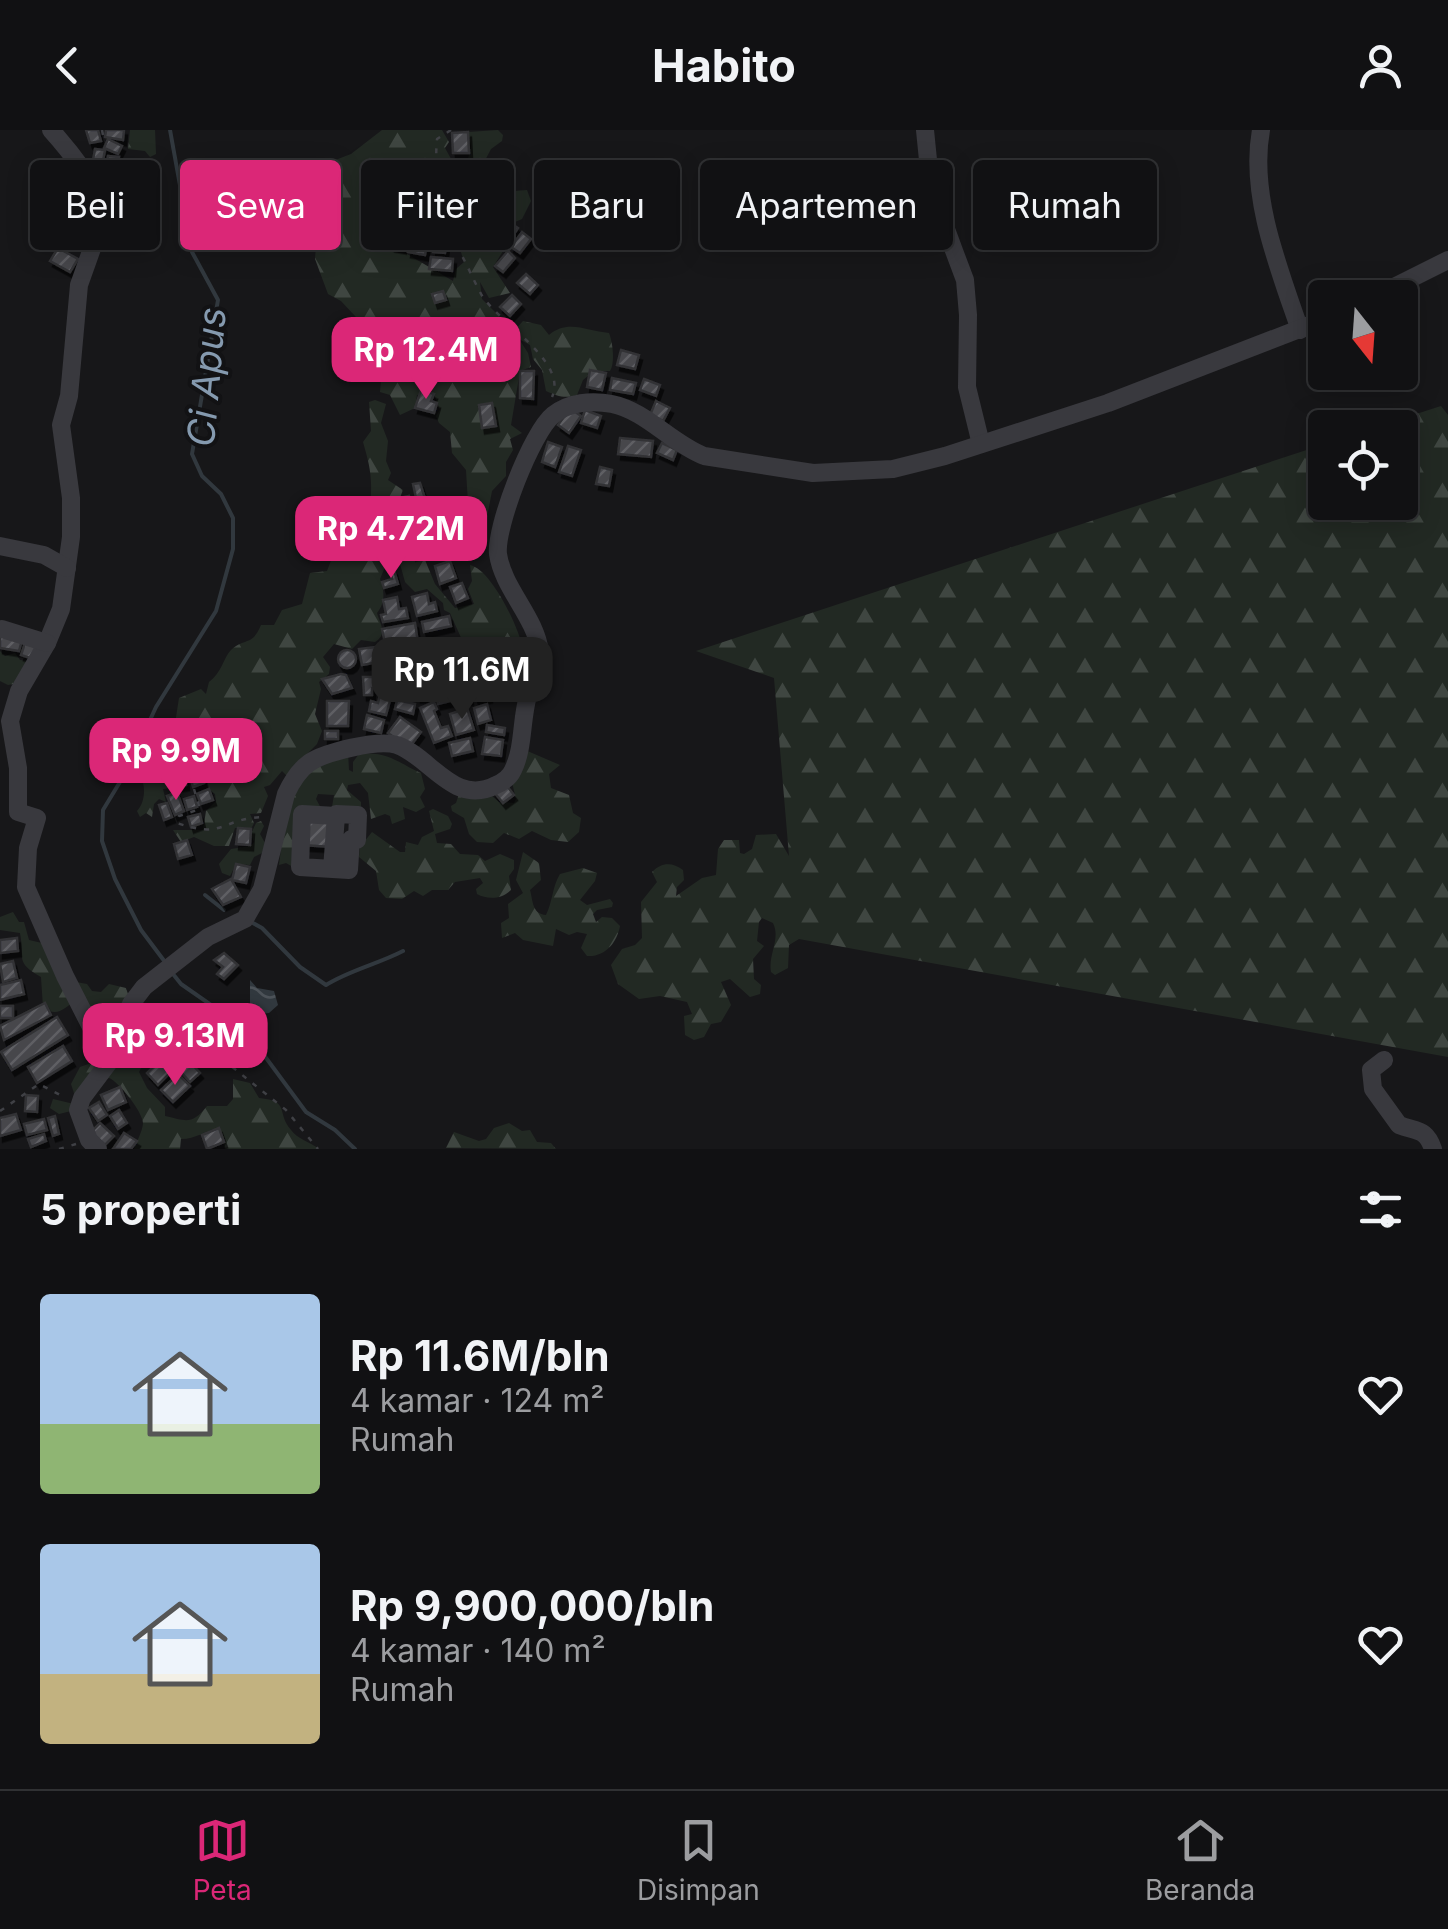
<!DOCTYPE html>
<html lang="id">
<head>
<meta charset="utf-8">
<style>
	:root { --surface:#111113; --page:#1e1f21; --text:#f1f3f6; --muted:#9c9da0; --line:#303133; --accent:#db2777 }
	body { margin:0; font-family:Inter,sans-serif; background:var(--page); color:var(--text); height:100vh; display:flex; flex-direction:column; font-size:38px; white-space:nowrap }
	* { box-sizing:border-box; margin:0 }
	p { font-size:32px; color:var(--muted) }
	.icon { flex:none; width:55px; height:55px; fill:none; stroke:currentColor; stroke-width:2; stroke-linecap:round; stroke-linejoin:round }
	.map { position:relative; height:1019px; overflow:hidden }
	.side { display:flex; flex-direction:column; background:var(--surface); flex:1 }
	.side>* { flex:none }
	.hud { position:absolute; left:30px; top:30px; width:1390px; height:90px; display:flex; gap:20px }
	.needle { width:65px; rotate:163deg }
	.buttons { position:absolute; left:1308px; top:150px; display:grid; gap:20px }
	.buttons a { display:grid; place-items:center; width:110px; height:110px; border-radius:10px; background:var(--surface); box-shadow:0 5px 25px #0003,0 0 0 2px var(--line); font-size:50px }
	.price { position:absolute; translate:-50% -85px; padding:0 22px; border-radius:20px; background:var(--accent); color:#fff; font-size:32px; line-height:65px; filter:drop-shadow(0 2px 5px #0008) }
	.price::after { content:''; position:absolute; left:50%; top:60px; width:30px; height:22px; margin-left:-15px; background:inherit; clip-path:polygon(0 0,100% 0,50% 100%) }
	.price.active { background:#222; color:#fff }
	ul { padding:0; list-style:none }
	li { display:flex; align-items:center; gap:30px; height:250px; padding:0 40px }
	li span { display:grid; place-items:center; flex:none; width:280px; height:200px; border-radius:10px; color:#555 }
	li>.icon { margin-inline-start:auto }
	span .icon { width:120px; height:120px; fill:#fffc; stroke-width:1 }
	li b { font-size:42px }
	h2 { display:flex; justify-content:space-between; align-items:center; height:120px; padding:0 40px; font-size:42px }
	.pill { padding:0 35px; border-radius:10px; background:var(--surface); box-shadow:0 5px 25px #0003,0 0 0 2px var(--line); font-size:35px; line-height:90px }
	.pill.active { background:var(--accent); color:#fff }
	header { display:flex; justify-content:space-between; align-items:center; height:130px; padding:0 40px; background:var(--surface); font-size:45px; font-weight:700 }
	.tabs { display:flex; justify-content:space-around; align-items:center; height:140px; border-top:2px solid var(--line); background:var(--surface); font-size:28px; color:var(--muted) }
	.tabs a { display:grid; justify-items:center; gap:5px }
	.tabs .active { color:var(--accent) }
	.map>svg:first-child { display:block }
</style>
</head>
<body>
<header><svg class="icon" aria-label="back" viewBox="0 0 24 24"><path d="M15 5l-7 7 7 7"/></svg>Habito<svg class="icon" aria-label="person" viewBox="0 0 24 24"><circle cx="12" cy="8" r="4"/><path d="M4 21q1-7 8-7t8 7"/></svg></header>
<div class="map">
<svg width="1448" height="1019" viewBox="0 0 1448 1019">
	<defs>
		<pattern id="forest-firs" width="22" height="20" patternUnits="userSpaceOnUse" patternTransform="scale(2.5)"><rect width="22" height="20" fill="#222923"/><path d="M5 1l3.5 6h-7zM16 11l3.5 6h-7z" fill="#3f4641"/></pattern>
		<pattern id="water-waves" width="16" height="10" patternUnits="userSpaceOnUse" patternTransform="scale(2.5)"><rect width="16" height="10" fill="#31383e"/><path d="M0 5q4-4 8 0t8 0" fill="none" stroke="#4c5258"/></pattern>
		<pattern id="building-hatch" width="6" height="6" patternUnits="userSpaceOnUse" patternTransform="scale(2.5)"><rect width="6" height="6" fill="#46474c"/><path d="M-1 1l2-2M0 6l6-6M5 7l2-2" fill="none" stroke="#5e5f64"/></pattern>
		<filter id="shadow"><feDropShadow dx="3" dy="5.5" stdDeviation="0" flood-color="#0009"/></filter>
	</defs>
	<rect width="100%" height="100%" fill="#171719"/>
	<!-- forest -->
	<g fill="url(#forest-firs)">
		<polygon points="130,0 155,0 156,24 150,27 145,21 128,19"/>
		<path d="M382 0H442L449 12 445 18 455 36 444 56 455 70 454 82 439 96 434 91C435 75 433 61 416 56L408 66 416 83 404 87 402 93 389 97 387 106 392 122 407 124 453 151 456 139 464 132 458 112 465 101 458 84 469 52 460 38 468 29 471 16 468 2 498 0 503 5 502 11 491 19 482 36 483 42 514 61 527 60 531 71 522 89 501 98 503 121 493 137 510 163 489 168 480 152 482 169 514 201 523 191 541 195 549 205C568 189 586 201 609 203 613 213 615 233 610 241H594L583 250 577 265C565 269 557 266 546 261L542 240 533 229 530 215 519 209 528 223 531 237 520 241 511 295 522 303 510 309 513 320 506 332V346L492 361 487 387 474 394 469 389 466 340 452 323 450 302 439 293 436 286 440 280 434 264 417 265 415 278 400 285 390 265 380 262 381 250 391 233 370 202 341 171 328 164 315 129 316 116 300 90 310 56 325 34 351 24Z"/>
		<path d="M375 270 386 274 381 293 388 311 386 331 391 343 388 350 403 360 397 375 399 387 392 390 384 401 390 425 380 449C384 460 386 472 377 483 380 494 388 504 375 512L361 510 352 519 334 514 323 527 330 537 329 544 319 552 321 559 315 584 322 601 317 614 303 628 348 623 349 640 353 642V632L359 624C388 621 398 633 421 643L425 659 420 667 425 677 416 682 403 677 405 689 392 694 390 686 385 684 371 689 368 663 360 653 348 655 347 660 361 672V681L332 677 334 665 318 664 316 669 322 680 293 737 286 733 279 735 290 649 282 641 270 655 264 657 268 666 261 683 250 684 254 693 251 699 235 698 229 716H214L194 707 181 712 173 700H203L206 681 216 671 215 664 209 659 205 637 198 634H177L173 639 170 658 163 659 166 672 159 669 154 674 152 687 146 683 140 687 137 681C145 673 146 657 141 647L144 641 143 631 154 615 155 601 166 594 172 596 175 594 179 568 201 559 206 564 209 552C221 544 224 527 231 520 245 507 252 517 261 495H274L282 480 302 474 310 443 327 441 332 428 339 423 349 430C353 425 361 404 366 396 363 382 371 376 371 362 372 344 368 329 363 312L371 301 369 272Z"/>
		<path d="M1441 276 1448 285V927L799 809 789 815 788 838 775 845 771 842C768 824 781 809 773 793L762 788 759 792 757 811 764 816 753 829 754 849 761 855 760 864 750 867 730 849 721 852 731 875 721 892 711 894 704 907 694 910 685 905 684 886 692 884 687 872 660 866 639 869 618 854 611 835 622 819 635 815 642 808 641 772 657 752 652 742C662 732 672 732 683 740L684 750 677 757 676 766 702 748 716 745 718 719 724 710H739L740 723 744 724 752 719 756 705 776 704 789 726 774 548 696 521 1325 314V372H1400V298L1376 297Z"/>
		<path d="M402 427 425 430 435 454 455 478 474 474 468 459 472 451 470 435C491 439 520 499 523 520 524 531 520 541 515 550L505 531 475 539 450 483 444 480 443 473 427 459 415 462 405 452 399 430Z"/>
		<polygon points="0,521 5,526 15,523 20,530 28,531 19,553 8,555 0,551"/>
		<polygon points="525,620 560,635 549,644 551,658 569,665 573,683 581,688 579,702 568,712 551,710 532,701 519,709 504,703 493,713 477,712 469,704 464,688 452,681 451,676 456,673 459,664 492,661 492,666 499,672 514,673 516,669 511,648"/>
		<path d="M433 679 448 686 452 694 450 699 435 704 437 713 451 714 460 724 478 725 485 731 500 724 514 730V739L509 746 511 760C502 769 488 770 477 764L476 759 483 753 480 748 455 752 448 760H432L423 766 414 761 402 769 386 768 379 760 376 741 359 727 360 717 372 702 400 722H405L406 712 418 715 422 707 434 701 429 681Z"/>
		<polygon points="261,691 264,696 260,704 265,713 262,723 254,727 250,735 236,734 230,746 222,743 219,734 231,719 251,716 254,712 251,704 256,693"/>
		<path d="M523 722 539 733 541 750 530 760C533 771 532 784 546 785 553 771 552 757 560 744L583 738 597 743 595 751 580 770 587 775 610 769 613 773 612 777 597 780 593 784 596 792 602 787 612 788 620 796C617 812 606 827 587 826L581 818 587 804 577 802 569 805 556 799 553 816 523 810 515 803 502 808 501 793 509 788 508 774 523 763 516 750Z"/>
		<path d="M13 782 19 792H24L29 810 46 814 70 851 87 854 92 861 101 862 109 854 126 858 129 867 126 893C142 902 167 898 161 924L143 934 139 942 147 958 165 977V986C187 991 192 995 207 976H227L233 969V949L250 953 259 968C291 971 276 983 291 1000 297 1009 310 1012 319 1019H225L224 1012 218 1010V998C204 1001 196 1009 181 1009L180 1019H134C137 1011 142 1002 143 994 144 983 118 951 109 948L98 952 79 979 59 984 50 978 53 969 78 975 71 954 80 937 97 931 92 910 105 897C101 882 90 874 76 870 63 879 57 888 43 877L41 847C14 832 25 828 20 803L0 800V787Z"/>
		<polygon points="184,889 208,908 199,917 203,927 201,932 190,932 183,939 178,938 167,919 175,915 176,895"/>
		<polygon points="509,993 522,1001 530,1000 537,1012 551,1013 556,1019 446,1018 454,1002 479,1011 486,1009 494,998"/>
	</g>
	<!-- water -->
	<polygon fill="url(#water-waves)" points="250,850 257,858 274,861 278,875 269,883 260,884 250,877"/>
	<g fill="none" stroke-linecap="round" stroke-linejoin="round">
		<!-- stream -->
		<g stroke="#31383e" stroke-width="4">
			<polyline points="205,765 224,780"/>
			<path d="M251 792 262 798 300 837 326 855C350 840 378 834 403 821"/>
			<polyline points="165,832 141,800 115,749 102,711 103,680 126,642 156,577 216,481 233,419 233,388 221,364 202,346 192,324 218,170 192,122 170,0"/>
			<polyline points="173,844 181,854 244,898 306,982 335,1000 355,1019"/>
		</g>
	</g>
	<!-- building -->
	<g fill="url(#building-hatch)" stroke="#323235" stroke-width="2.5" filter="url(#shadow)">
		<polygon points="86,0 98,0 101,11 90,13"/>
		<polygon points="106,0 124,0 123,10 105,7"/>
		<polygon points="468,2 469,23 453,23 452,3"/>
		<polygon points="108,9 122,16 118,24 104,18"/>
		<polygon points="95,19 105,20 103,31 93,30"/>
		<polygon points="108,26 119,27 117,41 106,39"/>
		<polygon points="454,43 469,52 458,70 443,61"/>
		<polygon points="420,60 434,70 425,81 411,71"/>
		<polygon points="124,63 134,64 132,77 122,75"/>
		<rect x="83" y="71" width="13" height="17"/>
		<polygon points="454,84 466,93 457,104 445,95"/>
		<polygon points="417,88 434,91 432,103 415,100"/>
		<polygon points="509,92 518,98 510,110 501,104"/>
		<polygon points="394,102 405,103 403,118 392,116"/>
		<polygon points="522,102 531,109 520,123 511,117"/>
		<polygon points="411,104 428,107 425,125 408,122"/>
		<polygon points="434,104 447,105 445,123 433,122"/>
		<polygon points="58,118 78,129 70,142 50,131"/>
		<polygon points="508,121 515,128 503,142 495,136"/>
		<polygon points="431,127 453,129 452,141 429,139"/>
		<polygon points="526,144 538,155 530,164 517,153"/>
		<polygon points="443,161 446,170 435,173 432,164"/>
		<polygon points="512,165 521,174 510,186 500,177"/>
		<polygon points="621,220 639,225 635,239 617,235"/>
		<polygon points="590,240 606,243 602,260 587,257"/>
		<polygon points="520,241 534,241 533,269 520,268"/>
		<polygon points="612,248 636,253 633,264 610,260"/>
		<polygon points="644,249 660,255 656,266 640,260"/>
		<polygon points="421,260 434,264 431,271 437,273 434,283 415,278"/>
		<polygon points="656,271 670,278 663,291 650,285"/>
		<polygon points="492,273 496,296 482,298 479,275"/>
		<polygon points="570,278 581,286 569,303 558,295"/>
		<polygon points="585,280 601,286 597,298 581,293"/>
		<polygon points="620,308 653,311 651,327 618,324"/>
		<polygon points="548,312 562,317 555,337 542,332"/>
		<polygon points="662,313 677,320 673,330 657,323"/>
		<polygon points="568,316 581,320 572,346 559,342"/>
		<polygon points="600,337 612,340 609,356 596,354"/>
		<polygon points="420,353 430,384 420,386 413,354"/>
		<polygon points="409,366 413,390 403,391 399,368"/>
		<polygon points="406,399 408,407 401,409 405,421 395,424 389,405"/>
		<polygon points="420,409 424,422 413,425 409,412"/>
		<polygon points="450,431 456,448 440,454 435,436"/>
		<polygon points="394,440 398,454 384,458 382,452 392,449 390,441"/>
		<polygon points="462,453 468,468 456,473 450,457"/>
		<polygon points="427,463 429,474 435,472 437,481 417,486 412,467"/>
		<polygon points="397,467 399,479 406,478 408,488 383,492 381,485 386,484 383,470"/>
		<polygon points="449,486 451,496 424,502 422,492"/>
		<polygon points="415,493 418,513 386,518 382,499"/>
		<polygon points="0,506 22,510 19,521 0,518"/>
		<polygon points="27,507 39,511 33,529 21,525"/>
		<polygon points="457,512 459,518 442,523 444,531 430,535 426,521"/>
		<polygon points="376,517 379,532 362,535 359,519"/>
		<polygon points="414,519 415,537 400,540 396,523"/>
		<circle cx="347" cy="529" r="9"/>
		<polygon points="393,522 396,539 381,542 380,536 385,535 383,524"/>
		<polygon points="466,523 470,541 454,544 450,527"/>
		<polygon points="505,534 512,555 501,559 495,538"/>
		<polygon points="490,540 493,553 486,555 489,567 476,570 470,545"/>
		<polygon points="421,541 423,554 409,556 410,561 397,563 391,547"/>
		<polygon points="448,541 454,562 448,563 450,571 438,574 434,545"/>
		<polygon points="341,544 346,545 352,558 332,564 322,549"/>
		<polygon points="363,547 385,547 386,557 372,558 372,565 364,565"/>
		<polygon points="465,548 470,569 459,572 454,551"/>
		<rect x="418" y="558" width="12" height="9"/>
		<polygon points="380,564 391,567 386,585 369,581 371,571 378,573"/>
		<polygon points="397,570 415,574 413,584 395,579"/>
		<polygon points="327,571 349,571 348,596 327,596"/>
		<polygon points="434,572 437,579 434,581 441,598 448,596 452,606 434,613 420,578"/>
		<polygon points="487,574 491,590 478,594 474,578"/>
		<polygon points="467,578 474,600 456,605 450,584"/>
		<polygon points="367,585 384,590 381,603 364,599"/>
		<polygon points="400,587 421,602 409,618 388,603"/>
		<polygon points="487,595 505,598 504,605 486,602"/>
		<rect x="325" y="601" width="13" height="8"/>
		<polygon points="485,607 503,610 501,626 482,624"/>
		<polygon points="470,608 473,621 452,626 449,613"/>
		<polygon points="199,636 204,653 193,657 188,640"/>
		<polygon points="184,638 186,655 176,656 174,639"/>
		<polygon points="504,652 514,665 503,673 493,661"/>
		<polygon points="209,659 213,670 201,674 197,664"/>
		<polygon points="177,662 184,681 175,685 167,666"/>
		<polygon points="194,666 197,677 187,680 184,669"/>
		<polygon points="167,673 172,687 164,690 159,675"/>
		<polygon points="200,684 202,693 191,697 188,687"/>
		<polygon points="304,687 334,689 332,717 302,715"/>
		<polygon points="238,698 251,699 250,715 236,714"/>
		<polygon points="187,710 192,725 178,729 174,714"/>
		<polygon points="236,734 250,737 246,753 232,750"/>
		<polygon points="231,749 241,767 223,775 212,759"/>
		<polygon points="17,808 18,821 0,823 0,810"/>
		<polygon points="224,823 238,835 224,849 217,844 223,837 214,830"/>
		<polygon points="13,831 17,848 3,852 0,834"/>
		<polygon points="21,850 24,864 0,870 0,855"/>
		<polygon points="45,873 51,885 4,910 0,896"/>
		<rect x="0" y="876" width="13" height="12"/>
		<polygon points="57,887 68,905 12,940 1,922"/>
		<polygon points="63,916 72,931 37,953 28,937"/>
		<polygon points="164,926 175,938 158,955 147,943"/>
		<polygon points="190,932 200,943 190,952 180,941"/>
		<polygon points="178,944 190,956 173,972 161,960"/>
		<polygon points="120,957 126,972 108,980 101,965"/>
		<polygon points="26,965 38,966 37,982 25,981"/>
		<polygon points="99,972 107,985 98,991 89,978"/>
		<polygon points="119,980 127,993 118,999 110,986"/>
		<polygon points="16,984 21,1000 0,1006 0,988"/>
		<polygon points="55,986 59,1004 53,1006 48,988"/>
		<polygon points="44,989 47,1000 27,1005 24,994"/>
		<polygon points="100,993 114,1006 105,1015 91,1002"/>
		<polygon points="219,998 224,1012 207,1019 202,1005"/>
		<polygon points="124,1003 137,1011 131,1019 113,1019"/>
		<polygon points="44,1004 46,1011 31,1017 28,1009"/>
	</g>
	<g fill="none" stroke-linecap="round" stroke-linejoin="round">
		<!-- path -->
		<g stroke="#3f4045" stroke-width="2.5" stroke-dasharray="5 8" stroke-linecap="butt">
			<polyline points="102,0 104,10"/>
			<path d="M451 0 437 9C434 39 441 67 439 96 460 114 467 138 480 162 494 191 569 230 552 267"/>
			<path d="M194 659 200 679 179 686 177 693C225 710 221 688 264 687"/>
			<polyline points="144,882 231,936 286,980 318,1019"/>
			<polyline points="0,981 39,954 66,968"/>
			<polyline points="59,1019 76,1014"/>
		</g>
		<!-- minor -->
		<g stroke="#39393e" stroke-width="18">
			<path d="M51 0C68 19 99 57 105 82L79 155 69 266 61 295 71 368V407L61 479 47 513 19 561 10 591 18 638V682L37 688 28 718 26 757 65 846 93 901 110 924 109 932 82 968 78 980 89 1010 98 1019"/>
			<polyline points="925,0 928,30 939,57 938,78 965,150 968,185 967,257 981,314"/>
			<path d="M1261 0C1249 65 1279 139 1300 200"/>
			<polyline points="1372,168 1448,130"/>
			<polyline points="0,416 44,425 67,438"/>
			<polyline points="2,499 47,513"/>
			<polyline points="332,739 336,686 336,684 358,685 357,710 351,709 349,740 300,737 302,684 336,686"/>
			<path d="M110 924 131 874 144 857 208 807 245 789 262 759 286 664C292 651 298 641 309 633 325 622 378 609 397 615 431 627 454 677 496 655 503 652 510 647 513 640 524 618 521 589 528 566 531 552 541 536 540 522 536 487 503 459 498 424 495 397 532 302 553 285 569 272 592 270 612 274 646 281 671 313 704 326L813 343 893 339 945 326 1108 273 1325 189"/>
			<path d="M1384 930 1371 940 1373 959 1399 995C1417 1002 1426 998 1433 1019"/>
		</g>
	</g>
	<g text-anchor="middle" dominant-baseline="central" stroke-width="8" stroke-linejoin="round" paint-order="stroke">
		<!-- water labels -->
		<g font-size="38" font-style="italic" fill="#859aaf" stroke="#121214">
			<text transform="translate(206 247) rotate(-85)">Ci Apus</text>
		</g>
	</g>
</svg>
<div class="buttons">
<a><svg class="needle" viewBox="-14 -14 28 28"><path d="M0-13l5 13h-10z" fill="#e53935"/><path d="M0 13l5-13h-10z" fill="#9c9da0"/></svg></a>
<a><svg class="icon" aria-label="locate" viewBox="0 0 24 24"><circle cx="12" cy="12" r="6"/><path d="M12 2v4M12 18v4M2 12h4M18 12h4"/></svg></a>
</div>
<b class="price" style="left:426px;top:272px">Rp 12.4M</b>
<b class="price" style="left:391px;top:451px">Rp 4.72M</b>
<b class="price active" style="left:462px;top:592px">Rp 11.6M</b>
<b class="price" style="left:176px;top:673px">Rp 9.9M</b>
<b class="price" style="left:175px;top:958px">Rp 9.13M</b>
<div class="hud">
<a class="pill">Beli</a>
<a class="pill active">Sewa</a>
<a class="pill">Filter</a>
<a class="pill">Baru</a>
<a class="pill">Apartemen</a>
<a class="pill">Rumah</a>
</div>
</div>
<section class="side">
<h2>5 properti<svg class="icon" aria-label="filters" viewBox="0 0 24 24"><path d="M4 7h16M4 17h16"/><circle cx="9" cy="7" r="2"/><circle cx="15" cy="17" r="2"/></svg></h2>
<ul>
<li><span style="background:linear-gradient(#a9c7e8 65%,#8fb573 0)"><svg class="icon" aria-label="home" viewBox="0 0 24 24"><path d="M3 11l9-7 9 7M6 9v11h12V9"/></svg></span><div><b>Rp 11.6M/bln</b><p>4 kamar · 124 m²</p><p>Rumah</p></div><svg class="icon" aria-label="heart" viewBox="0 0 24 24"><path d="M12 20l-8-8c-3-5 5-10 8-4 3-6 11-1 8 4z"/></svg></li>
<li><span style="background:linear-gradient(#a9c7e8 65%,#c2b280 0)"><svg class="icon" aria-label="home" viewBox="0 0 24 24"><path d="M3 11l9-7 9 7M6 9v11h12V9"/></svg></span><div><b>Rp 9,900,000/bln</b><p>4 kamar · 140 m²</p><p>Rumah</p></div><svg class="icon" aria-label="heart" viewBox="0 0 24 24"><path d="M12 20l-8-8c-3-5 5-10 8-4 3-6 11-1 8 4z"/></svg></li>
</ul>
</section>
<nav class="tabs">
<a class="active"><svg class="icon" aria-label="map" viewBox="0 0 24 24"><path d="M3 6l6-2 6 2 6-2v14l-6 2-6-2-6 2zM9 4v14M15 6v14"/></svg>Peta</a>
<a><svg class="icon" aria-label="saved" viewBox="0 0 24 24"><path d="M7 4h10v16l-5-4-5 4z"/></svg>Disimpan</a>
<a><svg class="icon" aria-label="home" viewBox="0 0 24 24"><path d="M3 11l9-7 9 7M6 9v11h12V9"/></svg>Beranda</a>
</nav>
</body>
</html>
